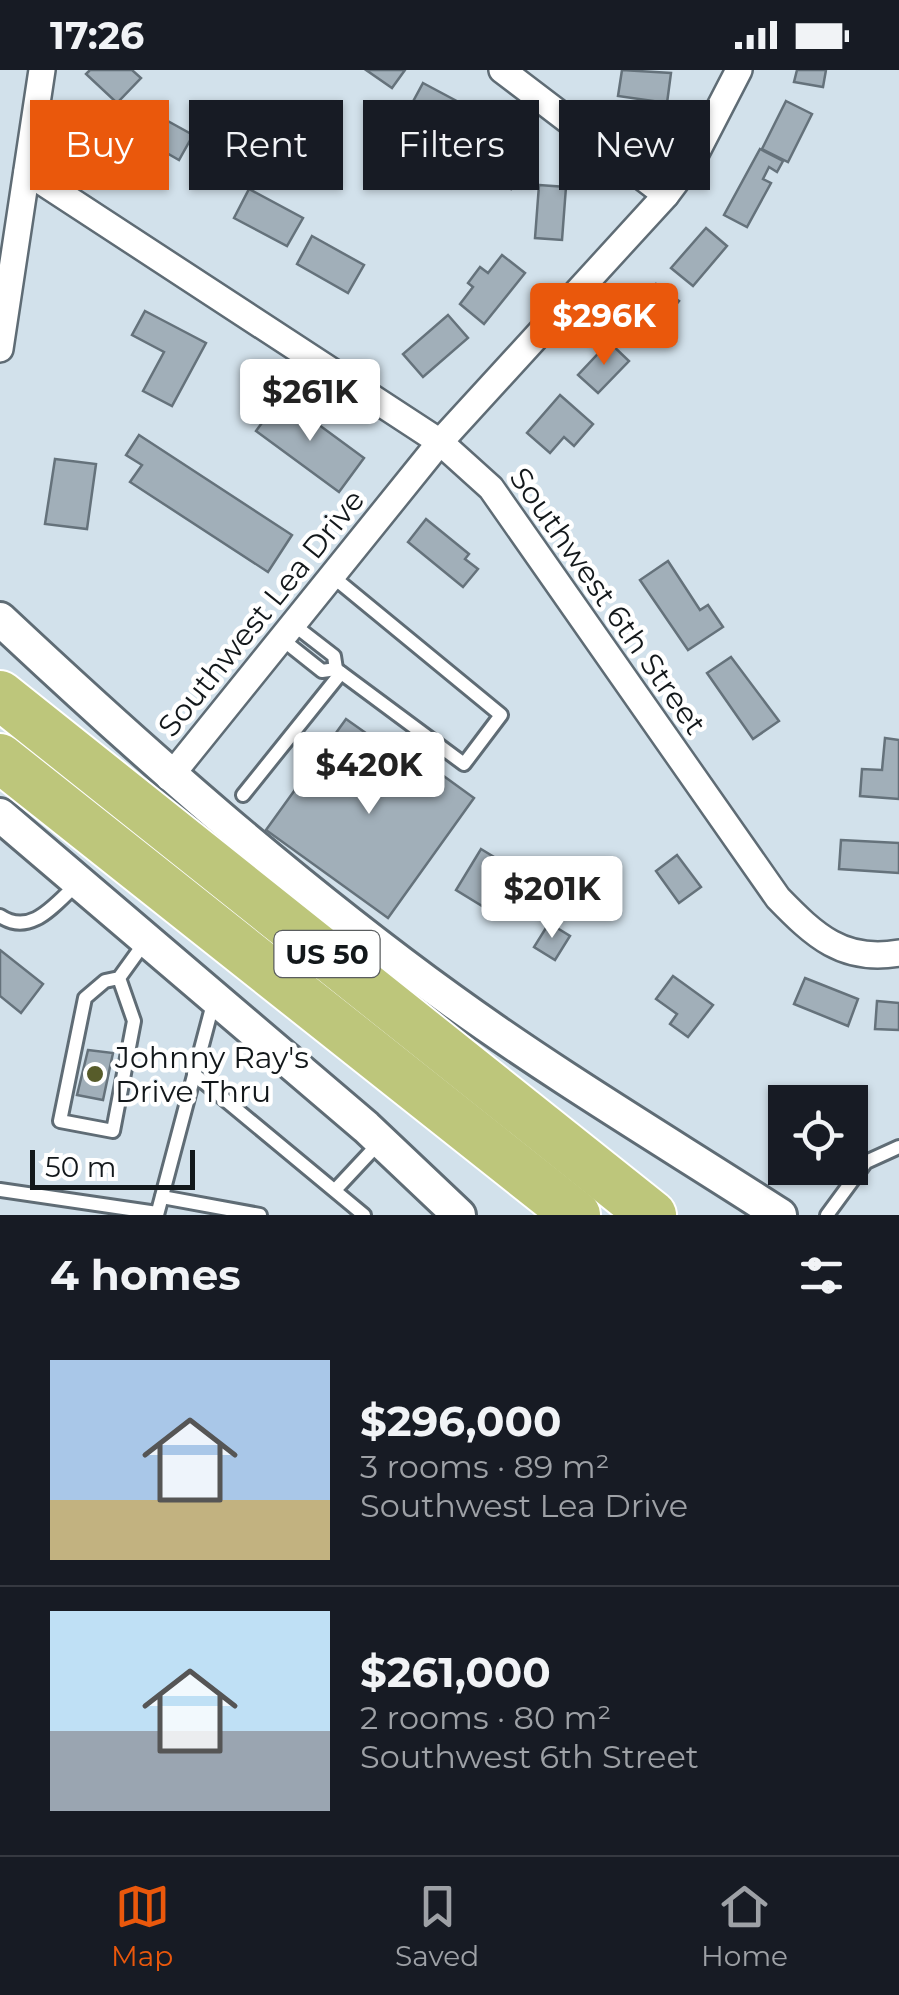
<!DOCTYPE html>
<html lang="en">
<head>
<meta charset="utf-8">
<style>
	:root { --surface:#171b24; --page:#242831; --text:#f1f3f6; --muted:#9ea1a6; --line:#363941; --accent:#ea580c }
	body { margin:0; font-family:Montserrat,sans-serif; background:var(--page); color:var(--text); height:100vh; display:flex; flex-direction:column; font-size:38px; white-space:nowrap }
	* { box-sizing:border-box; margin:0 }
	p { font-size:32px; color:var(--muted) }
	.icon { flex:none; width:55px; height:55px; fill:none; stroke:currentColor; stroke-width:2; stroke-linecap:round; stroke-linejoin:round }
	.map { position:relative; height:1145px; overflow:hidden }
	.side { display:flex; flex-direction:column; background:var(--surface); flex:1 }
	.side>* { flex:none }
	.banner { position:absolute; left:30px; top:30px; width:840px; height:90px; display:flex; gap:20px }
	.tools { position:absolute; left:768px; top:1015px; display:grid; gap:20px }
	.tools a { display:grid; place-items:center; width:100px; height:100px; border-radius:0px; background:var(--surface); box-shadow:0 2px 8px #0004; font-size:50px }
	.scale { position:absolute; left:30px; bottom:25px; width:165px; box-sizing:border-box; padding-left:10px; border:5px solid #13181b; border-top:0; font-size:28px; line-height:35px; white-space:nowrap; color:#13181b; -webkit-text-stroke:8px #fff; paint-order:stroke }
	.price { position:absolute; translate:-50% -85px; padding:0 22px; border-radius:10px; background:#fff; color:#222; font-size:32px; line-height:65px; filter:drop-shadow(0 2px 5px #0008) }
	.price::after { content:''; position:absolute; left:50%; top:60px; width:30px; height:22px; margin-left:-15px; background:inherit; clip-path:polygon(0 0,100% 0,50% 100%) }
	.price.on { background:var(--accent); color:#fff }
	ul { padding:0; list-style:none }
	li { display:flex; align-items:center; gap:30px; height:250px; padding:0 50px }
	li+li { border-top:2px solid var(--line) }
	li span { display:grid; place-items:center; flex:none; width:280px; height:200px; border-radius:0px; color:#555 }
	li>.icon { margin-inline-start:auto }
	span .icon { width:120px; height:120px; fill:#fffc; stroke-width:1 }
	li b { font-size:42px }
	h2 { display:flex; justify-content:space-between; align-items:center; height:120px; padding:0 50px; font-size:42px }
	.chip { padding:0 35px; border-radius:0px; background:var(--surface); box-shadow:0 2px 8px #0004; font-size:35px; line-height:90px }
	.chip.on { background:var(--accent); color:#fff }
	.status { display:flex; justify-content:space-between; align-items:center; height:70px; padding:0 50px; background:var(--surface); direction:ltr }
	.status svg { height:28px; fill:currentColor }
	.tabs { display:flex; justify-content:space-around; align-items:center; height:140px; border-top:2px solid var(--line); background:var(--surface); font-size:28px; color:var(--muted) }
	.tabs a { display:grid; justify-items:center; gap:5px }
	.tabs .on { color:var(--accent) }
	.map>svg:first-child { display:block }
</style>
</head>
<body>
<div class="status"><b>17:26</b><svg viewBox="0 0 49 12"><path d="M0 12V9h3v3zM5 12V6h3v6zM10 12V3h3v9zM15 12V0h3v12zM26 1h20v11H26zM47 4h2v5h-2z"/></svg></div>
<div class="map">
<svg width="899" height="1145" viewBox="0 0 899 1145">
	<rect width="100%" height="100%" fill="#d2e1eb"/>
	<!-- building -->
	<g fill="#a1afb9" stroke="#65727b" stroke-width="2.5">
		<polygon points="90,0 132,0 141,8 117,33 86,4"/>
		<polygon points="366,0 405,0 392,18"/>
		<polygon points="622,0 671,3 667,33 618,26"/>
		<polygon points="797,0 826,0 823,17 794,12"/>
		<polygon points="423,13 466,36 452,62 409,39"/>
		<polygon points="786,31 812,44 788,92 762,79"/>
		<polygon points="146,39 193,65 179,90 132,63"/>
		<polygon points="477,56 530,85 511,119 496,111 500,102 463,82"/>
		<polygon points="760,79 783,91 777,102 769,97 763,109 771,113 747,157 724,145"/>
		<polygon points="539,115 566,117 562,170 535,168"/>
		<polygon points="249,119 303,148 287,176 234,148"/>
		<polygon points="706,158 727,176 693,216 671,198"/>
		<polygon points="312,166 364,195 348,223 297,194"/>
		<polygon points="502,185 525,203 484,254 460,234 473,217 468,213 480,197 488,203"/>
		<polygon points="656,214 679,231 646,272 624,255"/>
		<polygon points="145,241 206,273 172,336 143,321 164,282 132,265"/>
		<polygon points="448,245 468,268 423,307 403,284"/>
		<polygon points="609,272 629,291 598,323 578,305"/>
		<polygon points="560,325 593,354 574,376 564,367 550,383 527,363"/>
		<polygon points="281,327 364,388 339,422 256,361"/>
		<polygon points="139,365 292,465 268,502 130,412 142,395 126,385"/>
		<polygon points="55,389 96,394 87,459 45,454"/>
		<polygon points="426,449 469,484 465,489 478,499 463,517 408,472"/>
		<polygon points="668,491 700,540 708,535 723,557 688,580 640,510"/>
		<polygon points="731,587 779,651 753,669 707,603"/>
		<polygon points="346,649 421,702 427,694 474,728 388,848 266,760"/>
		<polygon points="885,668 899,670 899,729 860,726 862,699 882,700"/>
		<polygon points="841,770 899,773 899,803 839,799"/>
		<polygon points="481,779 512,798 487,839 456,820"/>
		<polygon points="677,785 701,817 679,833 656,801"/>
		<polygon points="549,853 570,866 555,890 534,877"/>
		<polygon points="0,880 43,914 21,943 0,926"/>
		<polygon points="673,906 713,935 688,967 670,954 677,944 656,929"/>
		<polygon points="805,908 858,929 848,956 794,934"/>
		<polygon points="877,931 899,933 899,960 875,959"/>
		<polygon points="88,980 113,983 103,1030 77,1025"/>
	</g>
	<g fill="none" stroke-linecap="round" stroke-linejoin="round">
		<!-- service casing -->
		<g stroke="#5f6c75" stroke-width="18">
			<g id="service">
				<polyline points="294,555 334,586 336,599"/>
				<polyline points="283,570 322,601 336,599 464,694 501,645 332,506"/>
				<polyline points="243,725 341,603"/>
				<path d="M0 846C31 867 55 834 77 814"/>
				<polyline points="119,908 134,951 113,1061 60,1051 85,928 105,911 119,908 145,872"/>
				<polyline points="194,1004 364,1145"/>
				<polyline points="336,1119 379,1073"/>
				<polyline points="0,1120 157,1143"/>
				<polyline points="162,1127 260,1145"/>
				<polyline points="157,1145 214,930"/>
				<polyline points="827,1145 866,1092 899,1077"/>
			</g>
		</g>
		<!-- minor casing -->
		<g stroke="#5f6c75" stroke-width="30">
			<g id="minor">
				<polyline points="502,0 666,125"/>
				<path d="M27 102 440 372 491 418 778 828C814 865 843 893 899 883"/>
				<polyline points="0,279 42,0"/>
				<polyline points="169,708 440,372 666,125 693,89 739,0"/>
			</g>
		</g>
		<!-- tertiary casing -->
		<g stroke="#5f6c75" stroke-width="38">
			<g id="tertiary">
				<path d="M0 549C144 684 291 814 451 930 556 1006 670 1074 780 1145"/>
				<polyline points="0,745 366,1057 459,1145"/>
			</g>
		</g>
		<!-- motorway casing -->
		<g stroke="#fff" stroke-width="52">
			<g id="motorway">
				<polyline points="0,625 652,1145"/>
				<polyline points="0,688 576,1145"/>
			</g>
		</g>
		<!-- service -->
		<use href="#service" stroke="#fff" stroke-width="12"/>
		<!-- minor -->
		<use href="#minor" stroke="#fff" stroke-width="25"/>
		<!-- tertiary -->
		<use href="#tertiary" stroke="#fff" stroke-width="32"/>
		<!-- motorway -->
		<use href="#motorway" stroke="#bdc67b" stroke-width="48"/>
	</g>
	<!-- markers -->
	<circle fill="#575c2a" stroke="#fff" stroke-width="4" cx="95" cy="1004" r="10"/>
	<g text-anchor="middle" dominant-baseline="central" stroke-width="9" stroke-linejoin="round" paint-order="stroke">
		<!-- shield labels -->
		<rect fill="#fff" stroke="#5a5d5f" stroke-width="2.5" x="274.5" y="861" width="105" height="46" rx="8"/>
		<g font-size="28" font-weight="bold" fill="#13181b">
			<text x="327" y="884">US 50</text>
		</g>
		<!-- street labels -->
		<g font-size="30" fill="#13181b" stroke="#fff">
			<text transform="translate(608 531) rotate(55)">Southwest 6th Street</text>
			<text transform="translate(261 543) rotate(-51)">Southwest Lea Drive</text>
		</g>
		<!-- poi labels -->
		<g font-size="30" fill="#13181b" stroke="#fff" text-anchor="start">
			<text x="115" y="987">Johnny Ray's<tspan x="115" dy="34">Drive Thru</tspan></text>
		</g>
	</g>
</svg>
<div class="tools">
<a><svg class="icon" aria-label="locate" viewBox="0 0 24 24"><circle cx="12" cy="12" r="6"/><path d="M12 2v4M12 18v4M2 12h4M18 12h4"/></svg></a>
</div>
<div class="scale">50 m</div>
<b class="price on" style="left:604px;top:298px">$296K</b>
<b class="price" style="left:310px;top:374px">$261K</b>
<b class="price" style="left:369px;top:747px">$420K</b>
<b class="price" style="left:552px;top:871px">$201K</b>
<div class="banner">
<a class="chip on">Buy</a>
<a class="chip">Rent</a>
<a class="chip">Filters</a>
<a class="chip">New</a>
</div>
</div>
<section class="side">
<h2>4 homes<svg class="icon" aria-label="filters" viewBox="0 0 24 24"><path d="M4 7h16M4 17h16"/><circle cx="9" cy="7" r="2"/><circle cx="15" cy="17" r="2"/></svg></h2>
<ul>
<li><span style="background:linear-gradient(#a9c7e8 70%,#c2b280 0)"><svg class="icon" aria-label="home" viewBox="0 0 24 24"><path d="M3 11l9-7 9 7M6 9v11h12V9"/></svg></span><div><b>$296,000</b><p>3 rooms · 89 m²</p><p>Southwest Lea Drive</p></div></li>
<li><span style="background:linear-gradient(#bfe0f5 60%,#9aa5b1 0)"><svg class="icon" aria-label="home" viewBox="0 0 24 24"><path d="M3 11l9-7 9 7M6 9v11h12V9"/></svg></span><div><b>$261,000</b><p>2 rooms · 80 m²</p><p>Southwest 6th Street</p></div></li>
</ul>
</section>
<nav class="tabs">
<a class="on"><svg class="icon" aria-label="map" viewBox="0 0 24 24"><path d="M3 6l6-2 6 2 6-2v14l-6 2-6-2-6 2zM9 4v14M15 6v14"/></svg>Map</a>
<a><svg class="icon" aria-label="saved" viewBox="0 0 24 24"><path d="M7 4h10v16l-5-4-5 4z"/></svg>Saved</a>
<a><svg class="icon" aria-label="home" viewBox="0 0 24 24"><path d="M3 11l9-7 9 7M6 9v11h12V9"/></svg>Home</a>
</nav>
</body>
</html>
